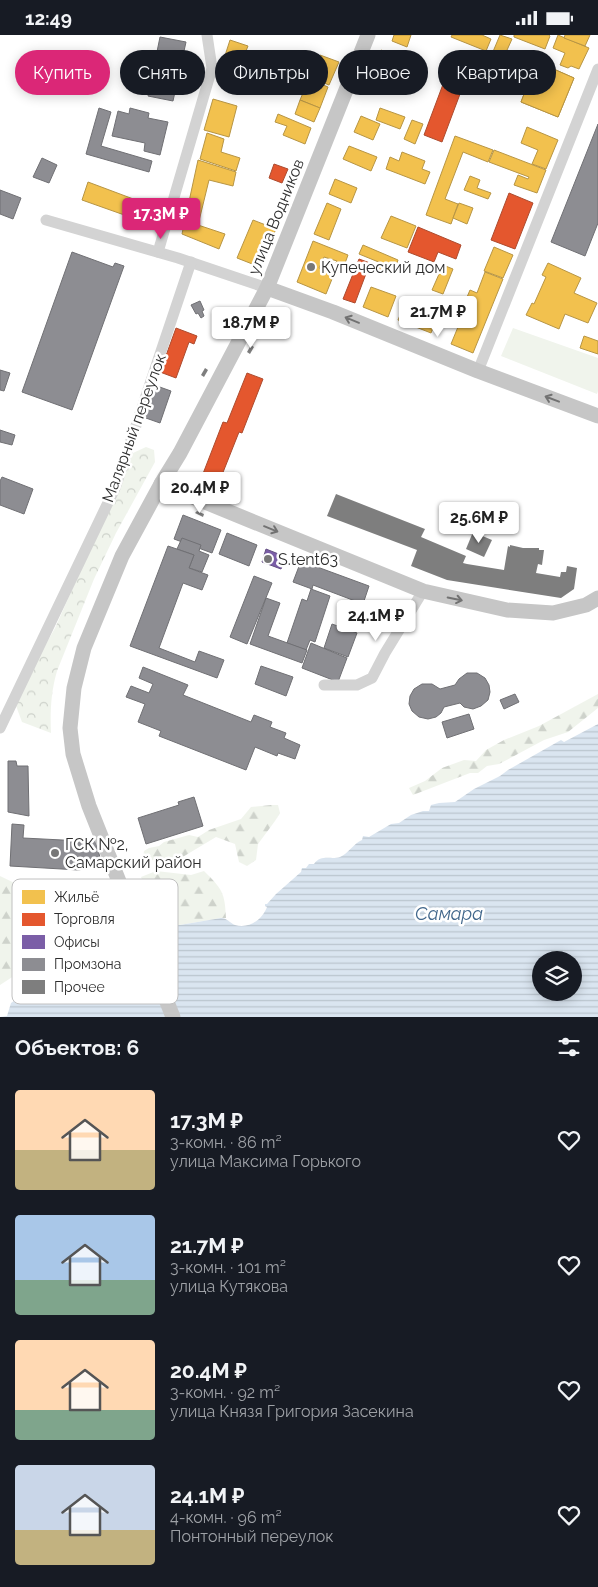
<!DOCTYPE html>
<html lang="ru">
<head>
<meta charset="utf-8">
<style>
	:root { --surface:#171b24; --page:#242831; --text:#f1f3f6; --muted:#9ea1a6; --accent:#db2777 }
	body { margin:0; font-family:Raleway,sans-serif; background:var(--page); color:var(--text); height:100vh; display:flex; flex-direction:column; font-size:19px; white-space:nowrap }
	* { box-sizing:border-box; margin:0 }
	p { font-size:16px; color:var(--muted) }
	.icon { flex:none; width:28px; height:28px; fill:none; stroke:currentColor; stroke-width:2; stroke-linecap:round; stroke-linejoin:round }
	.map { position:relative; height:982px; overflow:hidden }
	.panel { display:flex; flex-direction:column; background:var(--surface); flex:1 }
	.panel>* { flex:none }
	.hud { position:absolute; left:15px; top:15px; width:569px; height:45px; display:flex; gap:10px }
	.fabs { position:absolute; left:532px; top:916px; display:grid; gap:10px }
	.fabs a { display:grid; place-items:center; width:50px; height:50px; border-radius:50%; background:var(--surface); box-shadow:0 2px 12px #0003; font-size:25px }
	.price { position:absolute; translate:-50% -42px; padding:0 11px; border-radius:5px; background:#fff; color:#222; font-size:16px; line-height:32px; filter:drop-shadow(0 1px 2px #0008) }
	.price::after { content:''; position:absolute; left:50%; top:30px; width:15px; height:11px; margin-left:-8px; background:inherit; clip-path:polygon(0 0,100% 0,50% 100%) }
	.price.on { background:var(--accent); color:#fff }
	ul { padding:0; list-style:none }
	li { display:flex; align-items:center; gap:15px; height:125px; padding:0 15px }
	li span { display:grid; place-items:center; flex:none; width:140px; height:100px; border-radius:5px; color:#555 }
	li>.icon { margin-inline-start:auto }
	span .icon { width:60px; height:60px; fill:#fffc; stroke-width:1 }
	li b { font-size:21px }
	h2 { display:flex; justify-content:space-between; align-items:center; height:60px; padding:0 15px; font-size:21px }
	.pill { padding:0 18px; border-radius:22px; background:var(--surface); box-shadow:0 2px 12px #0003; font-size:18px; line-height:45px }
	.pill.on { background:var(--accent); color:#fff }
	.status { display:flex; justify-content:space-between; align-items:center; height:35px; padding:0 25px; background:var(--surface); direction:ltr }
	.status svg { height:14px; fill:currentColor }
	.map>svg:first-child { display:block }
</style>
</head>
<body>
<div class="status"><b>12:49</b><svg viewBox="0 0 49 12"><path d="M0 12V9h3v3zM5 12V6h3v6zM10 12V3h3v9zM15 12V0h3v12zM26 1h20v11H26zM47 4h2v5h-2z"/></svg></div>
<div class="map">
<svg width="598" height="982" viewBox="0 0 598 982">
	<defs>
		<pattern id="forest-firs" width="22" height="20" patternUnits="userSpaceOnUse" patternTransform="scale(1.25)"><rect width="22" height="20" fill="#f0f4ec"/><path d="M5 1l3.5 6h-7zM16 11l3.5 6h-7z" fill="#ced2cb"/></pattern>
		<pattern id="park-crowns" width="20" height="18" patternUnits="userSpaceOnUse" patternTransform="scale(1.25)"><rect width="20" height="18" fill="#f0f4ec"/><path d="M2 6a3 3 0 1 1 6 0M12 15a3 3 0 1 1 6 0" fill="none" stroke="#ced2cb"/></pattern>
		<pattern id="water-rules" width="6" height="5" patternUnits="userSpaceOnUse" patternTransform="scale(1.25)"><rect width="6" height="5" fill="#dae5f0"/><path d="M0 2.5h6" fill="none" stroke="#bbc5ce"/></pattern>
	</defs>
	<rect width="100%" height="100%" fill="#fff"/>
	<!-- forest -->
	<g fill="url(#forest-firs)">
		<polygon points="598,659 598,673 568,697 544,705 499,729 487,731 478,738 470,738 413,760 409,753 425,746 442,733 464,725 476,726 486,715 504,705 539,691"/>
		<polygon points="271,770 278,770 280,778 275,786 258,809 256,825 247,831 239,827 235,809 216,802 176,826 147,825 143,822 144,816 149,813 159,811 164,807 189,800 198,802 209,795 241,784 251,772"/>
		<path d="M156 836 191 840 204 836C222 854 225 857 226 883H221L180 890H174L165 896 162 895 141 842Z"/>
		<polygon points="0,841 27,854 54,857 51,890 43,922 0,950"/>
	</g>
	<!-- park -->
	<path fill="url(#park-crowns)" d="M146 412 154 415 155 427 116 498 94 544 57 636C51 656 50 677 51 698L22 687 15 668 29 639 55 593 133 418Z"/>
	<!-- garden -->
	<polygon fill="#f0f4ec" points="513,293 598,323 598,356 597,359 501,321"/>
	<!-- water -->
	<path fill="url(#water-rules)" fill-rule="evenodd" d="M598 689V982H0L7 981 11 968 14 966 16 961 20 959C23 951 28 951 36 951L39 941 42 940 43 936 46 935 49 936 51 940H53V936L60 930 68 919 79 910 88 908 90 905 95 903 98 906 99 903H101L110 909C116 906 121 900 128 904L130 900 165 896 174 890H180L221 883C227 883 230 888 235 890 249 894 262 885 267 872L265 871V869H267L276 859 301 837 302 833H306L309 829H314C321 819 331 825 340 822 348 819 354 808 362 805L363 801 369 802 391 789 399 788 411 780 423 776H429L431 770 439 768 455 767 474 754 500 741 508 735 561 705 564 707ZM541 925H574V958H541Z"/>
	<!-- homes -->
	<g fill="#f2c14e" stroke="#b79544">
		<polygon points="394,0 411,0 407,12 392,6"/>
		<polygon points="452,0 482,0 491,4 486,16 451,2"/>
		<polygon points="500,0 512,4 503,24 492,19"/>
		<polygon points="514,0 549,0 550,1 545,14 514,2"/>
		<polygon points="558,0 589,13 579,34 571,31 568,33 560,30 565,18 553,13"/>
		<polygon points="565,0 590,0 585,11 564,3"/>
		<polygon points="230,5 248,11 242,26 271,35 268,45 222,30"/>
		<polygon points="381,15 421,32 414,49 374,31"/>
		<polygon points="320,20 339,27 329,50 298,37 302,28 314,34"/>
		<polygon points="491,26 523,39 516,54 485,41"/>
		<polygon points="491,26 523,39 516,54 485,41"/>
		<polygon points="549,32 574,43 558,82 521,67 526,54 538,59"/>
		<polygon points="549,32 574,43 558,82 521,67 526,54 538,59"/>
		<polygon points="309,44 328,52 320,73 300,65"/>
		<polygon points="213,64 237,71 229,102 204,95"/>
		<polygon points="300,65 320,73 314,87 295,79"/>
		<polygon points="380,73 405,82 400,94 376,85"/>
		<polygon points="278,79 311,93 305,109 283,100 287,91 275,87"/>
		<polygon points="361,81 380,89 373,105 354,97"/>
		<polygon points="412,85 423,89 415,109 404,104"/>
		<polygon points="527,92 558,105 546,134 532,129 538,115 521,108"/>
		<polygon points="207,98 224,104 221,117 240,123 236,136 200,124"/>
		<polygon points="455,101 493,115 488,127 463,117 445,164 458,169 451,189 426,180"/>
		<polygon points="349,111 377,122 371,136 343,124"/>
		<polygon points="494,115 546,135 537,158 514,150 518,140 528,144 529,142 489,127"/>
		<polygon points="402,117 425,126 422,134 430,137 425,149 386,134 390,122 399,126"/>
		<polygon points="198,125 236,137 233,151 209,145 198,190 225,199 219,214 182,199"/>
		<polygon points="470,141 480,145 477,153 491,158 488,164 464,155"/>
		<polygon points="335,144 357,153 351,168 329,159"/>
		<polygon points="88,147 136,165 130,182 82,165"/>
		<polygon points="327,168 341,174 329,205 314,199"/>
		<polygon points="459,168 473,173 467,189 453,183"/>
		<polygon points="391,181 416,191 407,213 381,203"/>
		<polygon points="253,185 276,194 260,232 237,223"/>
		<polygon points="313,206 348,220 344,231 336,228 337,226 324,222 319,233 334,239 326,259 297,247"/>
		<polygon points="363,210 398,225 395,234 391,233 389,239 379,234 381,228 359,219"/>
		<polygon points="494,212 513,220 503,243 484,236"/>
		<polygon points="548,228 581,243 574,258 597,268 588,288 565,279 559,294 526,280 532,268 534,269 546,242 542,240"/>
		<polygon points="443,230 453,234 443,259 432,255"/>
		<polygon points="485,237 503,244 473,318 451,309 465,275 462,274 470,255 477,258"/>
		<polygon points="371,252 396,261 388,282 363,272"/>
		<polygon points="407,263 418,268 416,272 438,281 431,298 398,285"/>
		<polygon points="584,301 598,306 598,319 580,313"/>
	</g>
	<!-- shops -->
	<g fill="#e4572e" stroke="#ad4b2e">
		<polygon points="445,44 463,51 442,107 424,100"/>
		<polygon points="274,129 288,134 282,148 269,143"/>
		<polygon points="509,158 533,168 515,214 491,205"/>
		<polygon points="418,192 461,210 456,224 438,217 434,227 408,217"/>
		<polygon points="359,224 370,228 355,268 343,264"/>
		<polygon points="176,293 197,301 194,309 189,307 176,343 160,337"/>
		<polygon points="247,338 263,344 242,398 239,397 216,455 199,449 223,387 227,388"/>
	</g>
	<!-- offices -->
	<polygon fill="#7b5ea7" stroke="#645083" points="266,514 286,522 281,534 262,527"/>
	<!-- industry -->
	<g fill="#8d8d92" stroke="#707074">
		<polygon points="160,2 186,7 173,66 148,61"/>
		<polygon points="99,73 111,77 101,111 152,126 149,137 86,119"/>
		<polygon points="130,73 149,78 148,83 168,87 160,120 144,116 145,108 112,101 118,76 129,79"/>
		<polygon points="598,89 598,188 585,221 551,207"/>
		<polygon points="42,123 57,130 49,148 33,142"/>
		<polygon points="0,155 21,163 13,184 0,179"/>
		<polygon points="72,217 113,232 115,228 124,231 72,375 22,357"/>
		<polygon points="200,266 204,275 202,276 204,281 201,283 198,278 196,279 191,270"/>
		<polygon points="0,335 10,338 4,356 0,355"/>
		<polygon points="154,350 171,356 160,388 143,382"/>
		<polygon points="0,395 15,400 12,410 0,407"/>
		<polygon points="2,442 33,454 24,479 0,470 0,446"/>
		<polygon points="183,480 221,495 212,518 174,504"/>
		<polygon points="227,498 257,510 249,531 219,519"/>
		<polygon points="182,503 201,510 199,516 209,520 202,537 189,533 194,520 177,514"/>
		<polygon points="168,511 194,520 189,533 208,540 202,555 183,548 159,613 195,627 199,616 224,625 217,643 130,611"/>
		<polygon points="301,526 369,551 363,569 313,550 312,554 293,547"/>
		<polygon points="254,541 272,548 247,609 230,602"/>
		<polygon points="311,554 330,561 315,607 310,605 306,615 287,608 302,564 307,566"/>
		<polygon points="266,563 280,568 268,601 307,615 302,628 250,609"/>
		<polygon points="332,589 357,598 348,622 324,613"/>
		<polygon points="311,608 347,623 338,647 302,633"/>
		<polygon points="261,631 293,642 286,661 255,649"/>
		<polygon points="143,632 188,650 183,660 251,687 254,680 272,687 270,692 286,698 284,703 300,710 295,724 278,718 277,721 255,712 246,735 159,701 161,696 138,687 145,669 126,662 131,651 149,658 153,649 139,643"/>
		<polygon points="467,638 477,638 485,643 489,650 490,657 488,665 481,671 473,674 464,672 460,668 444,672 441,678 436,682 428,684 419,682 412,676 409,669 410,661 414,654 422,649 432,649 440,654 455,650 459,644"/>
		<polygon points="515,659 519,667 504,674 500,665"/>
		<polygon points="469,679 474,694 447,703 442,687"/>
		<polygon points="8,726 16,726 17,731 28,731 29,781 8,777"/>
		<polygon points="194,762 203,791 146,809 138,783 179,770 178,767"/>
		<polygon points="12,789 24,790 23,803 82,806 95,805 102,829 79,835 10,831"/>
	</g>
	<!-- building -->
	<g fill="#7e7e7e">
		<polygon points="251,310 254,312 250,319 247,317"/>
		<polygon points="205,333 208,335 204,342 201,340"/>
		<polygon points="336,459 425,494 421,502 466,521 463,528 467,529 504,535 508,511 510,512 510,510 523,513 539,513 539,515 544,515 542,530 538,529 536,538 560,542 561,537 566,537 567,531 577,533 574,554 561,563 447,545 411,531 417,515 327,481"/>
		<polygon points="197,476 204,479 203,482 195,478"/>
		<polygon points="473,497 492,505 484,522 466,514"/>
	</g>
	<g fill="none" stroke-linecap="round" stroke-linejoin="round">
		<!-- minor -->
		<g stroke="#d3d3d3" stroke-width="11">
			<polyline points="46,185 178,223 267,253"/>
			<polyline points="158,217 212,33 207,0"/>
			<polyline points="478,336 598,34"/>
			<polyline points="324,650 357,650 372,643 385,618 423,556"/>
			<polyline points="0,693 115,453 191,227"/>
		</g>
		<!-- major -->
		<g stroke="#c6c6c6" stroke-width="15">
			<polyline points="267,253 333,277 478,336 598,381"/>
			<polyline points="161,449 423,556 507,575 553,578 586,570 598,563"/>
			<polyline points="173,982 89,771 73,719 70,693 74,653 84,613 122,521 161,449 180,418 267,253 368,0"/>
		</g>
	</g>
	<!-- one-way arrows -->
	<defs><path id="oneway-shaft" d="M-6 0H5M1.5-3L5.5 0L1.5 3" fill="none" stroke-width="1.6" stroke-linecap="round" stroke-linejoin="round" transform="scale(1.25)"/></defs>
	<g stroke="#727272">
		<use href="#oneway-shaft" transform="translate(352 285) rotate(-158)"/>
		<use href="#oneway-shaft" transform="translate(552 364) rotate(-159)"/>
		<use href="#oneway-shaft" transform="translate(271 494) rotate(22)"/>
		<use href="#oneway-shaft" transform="translate(455 564) rotate(12)"/>
	</g>
	<!-- markers -->
	<g fill="#777" stroke="#fff" stroke-width="2">
		<circle cx="311" cy="232" r="5"/>
		<circle cx="268" cy="524" r="5"/>
		<circle cx="55" cy="818" r="5"/>
	</g>
	<g text-anchor="middle" dominant-baseline="central" stroke-width="5" stroke-linejoin="round" paint-order="stroke">
		<!-- street labels -->
		<g font-size="16" fill="#2e2e2e" stroke="#fff">
			<text transform="translate(276 182) rotate(-68)">улица Водников</text>
			<text transform="translate(134 393) rotate(-70)">Малярный переулок</text>
		</g>
		<!-- poi labels -->
		<g font-size="16" fill="#2e2e2e" stroke="#fff" text-anchor="start">
			<text x="321" y="232">Купеческий дом</text>
			<text x="278" y="524">S.tent63</text>
			<text x="65" y="809">ГСК №2,<tspan x="65" dy="18">Самарский район</tspan></text>
		</g>
		<!-- water labels -->
		<g font-size="18" font-style="italic" fill="#41678c" stroke="#fff">
			<text x="449" y="878">Самара</text>
		</g>
	</g>
	<!-- legend -->
	<rect x="12" y="844" width="166" height="125" rx="8" fill="#fff" stroke="#c0c0c0" stroke-width="1"/>
	<rect x="22" y="855" width="23" height="14" fill="#f2c14e"/>
	<rect x="22" y="878" width="23" height="13" fill="#e4572e"/>
	<rect x="22" y="900" width="23" height="14" fill="#7b5ea7"/>
	<rect x="22" y="923" width="23" height="13" fill="#8d8d92"/>
	<rect x="22" y="945" width="23" height="14" fill="#7e7e7e"/>
	<g font-size="14" fill="#2e2e2e">
		<text x="54" y="867">Жильё</text>
		<text x="54" y="889">Торговля</text>
		<text x="54" y="912">Офисы</text>
		<text x="54" y="934">Промзона</text>
		<text x="54" y="957">Прочее</text>
	</g>
</svg>
<div class="fabs">
<a><svg class="icon" aria-label="layers" viewBox="0 0 24 24"><path d="M12 4l9 5-9 5-9-5zM3 14l9 5 9-5"/></svg></a>
</div>
<b class="price on" style="left:161px;top:205px">17.3M ₽</b>
<b class="price" style="left:438px;top:303px">21.7M ₽</b>
<b class="price" style="left:251px;top:314px">18.7M ₽</b>
<b class="price" style="left:200px;top:479px">20.4M ₽</b>
<b class="price" style="left:479px;top:509px">25.6M ₽</b>
<b class="price" style="left:376px;top:607px">24.1M ₽</b>
<div class="hud">
<a class="pill on">Купить</a>
<a class="pill">Снять</a>
<a class="pill">Фильтры</a>
<a class="pill">Новое</a>
<a class="pill">Квартира</a>
</div>
</div>
<section class="panel">
<h2>Объектов: 6<svg class="icon" aria-label="filters" viewBox="0 0 24 24"><path d="M4 7h16M4 17h16"/><circle cx="9" cy="7" r="2"/><circle cx="15" cy="17" r="2"/></svg></h2>
<ul>
<li><span style="background:linear-gradient(#ffd9b3 60%,#c2b280 0)"><svg class="icon" aria-label="home" viewBox="0 0 24 24"><path d="M3 11l9-7 9 7M6 9v11h12V9"/></svg></span><div><b>17.3M ₽</b><p>3-комн. · 86 m²</p><p>улица Максима Горького</p></div><svg class="icon" aria-label="heart" viewBox="0 0 24 24"><path d="M12 20l-8-8c-3-5 5-10 8-4 3-6 11-1 8 4z"/></svg></li>
<li><span style="background:linear-gradient(#a9c7e8 65%,#7fa58c 0)"><svg class="icon" aria-label="home" viewBox="0 0 24 24"><path d="M3 11l9-7 9 7M6 9v11h12V9"/></svg></span><div><b>21.7M ₽</b><p>3-комн. · 101 m²</p><p>улица Кутякова</p></div><svg class="icon" aria-label="heart" viewBox="0 0 24 24"><path d="M12 20l-8-8c-3-5 5-10 8-4 3-6 11-1 8 4z"/></svg></li>
<li><span style="background:linear-gradient(#ffd9b3 70%,#7fa58c 0)"><svg class="icon" aria-label="home" viewBox="0 0 24 24"><path d="M3 11l9-7 9 7M6 9v11h12V9"/></svg></span><div><b>20.4M ₽</b><p>3-комн. · 92 m²</p><p>улица Князя Григория Засекина</p></div><svg class="icon" aria-label="heart" viewBox="0 0 24 24"><path d="M12 20l-8-8c-3-5 5-10 8-4 3-6 11-1 8 4z"/></svg></li>
<li><span style="background:linear-gradient(#c9d6e8 65%,#c2b280 0)"><svg class="icon" aria-label="home" viewBox="0 0 24 24"><path d="M3 11l9-7 9 7M6 9v11h12V9"/></svg></span><div><b>24.1M ₽</b><p>4-комн. · 96 m²</p><p>Понтонный переулок</p></div><svg class="icon" aria-label="heart" viewBox="0 0 24 24"><path d="M12 20l-8-8c-3-5 5-10 8-4 3-6 11-1 8 4z"/></svg></li>
</ul>
</section>
</body>
</html>
